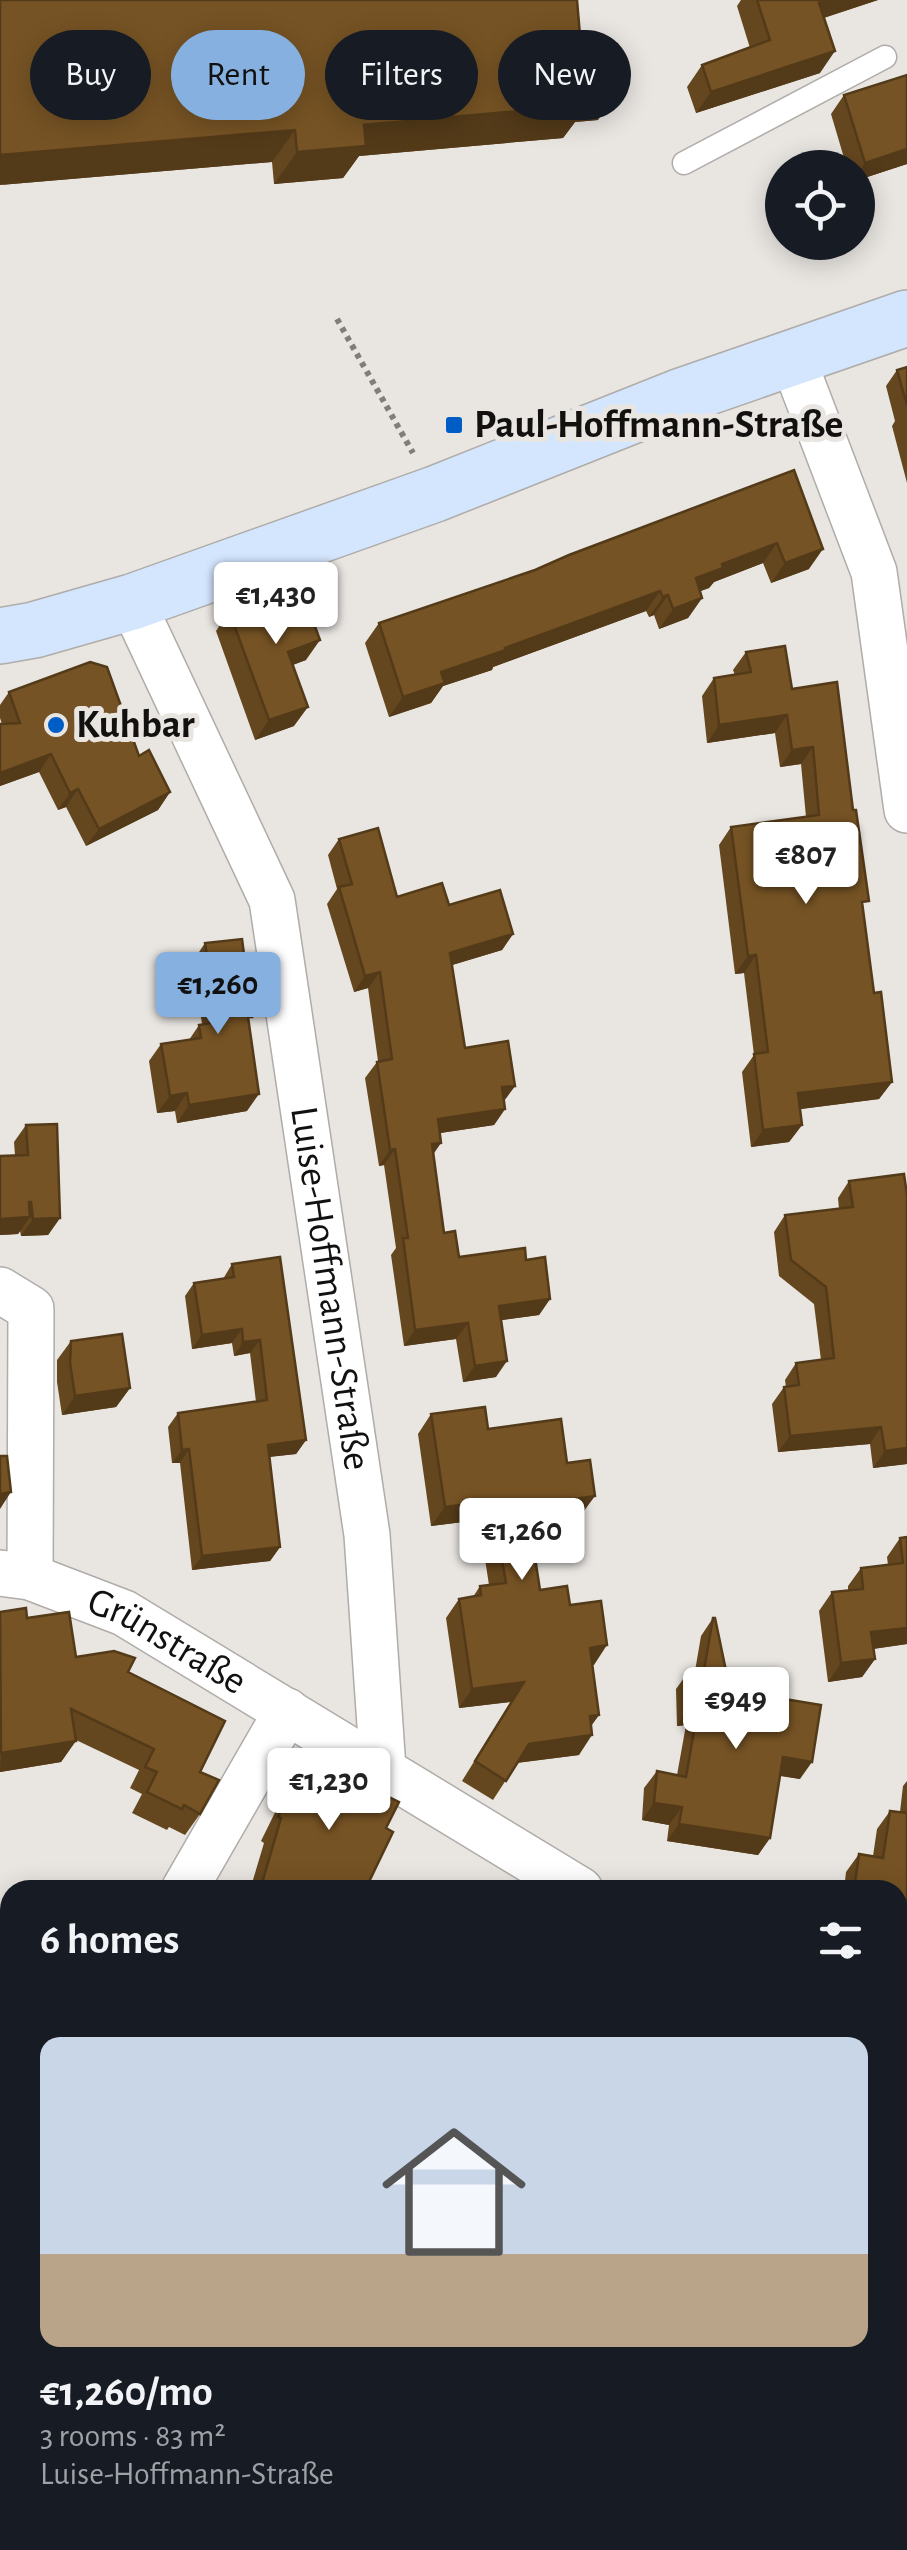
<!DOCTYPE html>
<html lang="en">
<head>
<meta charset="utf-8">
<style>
	:root { --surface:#171b24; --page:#20242c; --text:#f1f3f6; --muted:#9ea1a6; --line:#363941; --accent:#85b0e0 }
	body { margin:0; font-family:"Alegreya Sans",sans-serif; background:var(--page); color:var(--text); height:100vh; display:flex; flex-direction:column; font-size:38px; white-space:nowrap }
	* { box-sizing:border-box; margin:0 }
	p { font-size:32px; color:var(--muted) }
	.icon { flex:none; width:55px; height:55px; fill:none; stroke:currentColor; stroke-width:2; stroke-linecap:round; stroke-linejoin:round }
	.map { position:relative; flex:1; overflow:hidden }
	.sheet { position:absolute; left:0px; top:1880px; width:908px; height:670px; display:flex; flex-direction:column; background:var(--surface); border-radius:30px 30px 0 0; box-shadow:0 5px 25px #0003 }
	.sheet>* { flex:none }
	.top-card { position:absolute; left:30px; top:30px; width:848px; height:90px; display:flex; gap:20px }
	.buttons { position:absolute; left:765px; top:150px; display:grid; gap:20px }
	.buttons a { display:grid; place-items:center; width:110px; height:110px; border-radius:50%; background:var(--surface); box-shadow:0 5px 25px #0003; font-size:50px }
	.price { position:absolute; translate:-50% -85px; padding:0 22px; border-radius:10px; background:#fff; color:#222; font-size:32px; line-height:65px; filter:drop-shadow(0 2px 5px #0008) }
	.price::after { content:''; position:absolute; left:50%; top:60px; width:30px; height:22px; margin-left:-15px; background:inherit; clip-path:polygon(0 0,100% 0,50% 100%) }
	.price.selected { background:var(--accent); color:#111 }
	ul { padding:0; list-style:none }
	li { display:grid; align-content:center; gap:20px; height:530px; padding:0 40px }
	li+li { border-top:2px solid var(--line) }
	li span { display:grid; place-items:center; height:310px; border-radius:20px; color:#555 }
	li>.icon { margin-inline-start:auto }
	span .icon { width:180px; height:180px; fill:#fffc; stroke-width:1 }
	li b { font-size:42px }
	h2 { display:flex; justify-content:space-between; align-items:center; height:120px; padding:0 40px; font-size:42px }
	.chip { padding:0 35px; border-radius:45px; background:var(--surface); box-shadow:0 5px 25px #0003; font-size:35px; line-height:90px }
	.chip.selected { background:var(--accent); color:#111 }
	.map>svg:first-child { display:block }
</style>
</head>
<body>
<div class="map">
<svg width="907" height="2550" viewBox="0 0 907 2550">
	<rect width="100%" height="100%" fill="#e9e6e2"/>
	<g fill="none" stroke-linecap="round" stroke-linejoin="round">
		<!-- service casing -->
		<g stroke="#afaca9" stroke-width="25">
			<polyline id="service" points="684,163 885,57"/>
		</g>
		<!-- minor casing -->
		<g stroke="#afaca9" stroke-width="48">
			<g id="minor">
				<polyline points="792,357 874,572 907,810"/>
				<path id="s1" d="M132 602 272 900 367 1535 383 1769"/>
				<polyline points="0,1290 31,1309 30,1577"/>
				<path id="s2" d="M0 1573 30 1577 124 1613 580 1890"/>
				<polyline points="184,1890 287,1711"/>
				<polyline points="898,1995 907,1996"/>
				<polyline points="127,2540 130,2550"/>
			</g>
		</g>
		<!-- secondary casing -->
		<g stroke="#afaca9" stroke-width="58">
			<polyline id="secondary" points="0,636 34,630 132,602 435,494 679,397 907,318"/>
		</g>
		<!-- path -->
		<polyline stroke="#807e7b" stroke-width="6" stroke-dasharray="5 5" stroke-linecap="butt" points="337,319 413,453"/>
		<!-- service -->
		<use href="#service" stroke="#fff" stroke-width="22"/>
		<!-- minor -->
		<use href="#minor" stroke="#fff" stroke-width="45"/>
		<!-- secondary -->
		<use href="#secondary" stroke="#d4e6fe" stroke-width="55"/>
	</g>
	<!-- wall -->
	<g fill="#65471f">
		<polygon points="741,0 878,0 824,18 820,73 696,113 687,87 702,65 750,48 737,6"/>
		<polygon points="581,47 598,120 575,122 563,138 359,156 343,178 274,184 272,162 0,185"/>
		<polygon points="844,95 907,164 858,180 858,168 847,168 831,114"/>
		<polygon points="907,367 907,483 892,426 895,421 886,386 897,370"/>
		<polygon points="794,470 809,569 771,583 763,563 714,582 709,588 700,591 702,598 688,618 659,629 654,615 649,617 646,611 493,667 492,670 443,686 431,703 389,717 365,643 379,623 535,570"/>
		<polygon points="229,611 306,660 293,665 294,726 255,740 216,631"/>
		<polygon points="746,652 792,689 837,682 863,909 874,993 892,1082 879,1099 800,1109 802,1125 789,1142 751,1147 742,1072 754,1055 744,973 735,974 719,845 731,827 806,817 801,764 780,767 775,733 707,743 702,696 714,678 735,675 733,670"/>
		<polygon points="9,692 139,756 170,792 158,810 86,846 66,807 58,810 39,772 0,786 0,724 2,724 0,718 0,705"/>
		<polygon points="339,839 397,897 449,905 513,934 502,950 452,965 465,1048 515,1086 504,1101 505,1109 494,1125 440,1133 433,1155 444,1233 459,1257 526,1260 550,1299 539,1315 501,1320 496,1377 463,1382 456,1339 404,1346 391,1255 396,1248 384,1165 379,1166 365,1078 377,1062 378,1061 368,988 354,992 327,904 337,889 328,855"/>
		<polygon points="205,943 249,1021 247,1111 177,1123 175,1111 157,1113 149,1061 161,1044 189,1040 199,1025 202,1024 193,961"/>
		<polygon points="26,1125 60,1218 48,1235 21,1236 20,1231 18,1234 0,1235 0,1156 15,1155 14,1142"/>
		<polygon points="849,1181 907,1195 907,1464 873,1468 870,1444 778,1452 772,1404 784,1387 786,1387 785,1380 796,1363 821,1360 814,1304 779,1276 774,1232 785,1215 839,1209 838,1198"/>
		<polygon points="232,1264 306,1440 296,1454 269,1457 280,1547 270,1561 192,1570 180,1463 172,1463 168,1427 178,1413 256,1402 250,1353 234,1356 232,1343 192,1349 185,1296 194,1283 223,1279"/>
		<polygon points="71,1341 130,1388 116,1407 62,1415 57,1382 57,1360"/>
		<polygon points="431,1414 488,1429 567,1463 581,1515 530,1523 540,1590 570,1605 594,1665 592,1665 599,1715 591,1726 579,1755 517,1763 493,1800 462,1781 511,1702 459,1708 446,1618 459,1599 473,1597 480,1586 489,1585 479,1520 431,1526 418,1434"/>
		<polygon points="907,1537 907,1644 873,1649 875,1659 862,1677 828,1682 819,1611 832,1592 848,1590 848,1586 861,1568 888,1565 887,1557 900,1538"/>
		<polygon points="0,1612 27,1618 76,1657 128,1672 200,1772 200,1814 185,1835 169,1827 167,1830 132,1813 142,1794 130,1788 139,1770 76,1740 61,1762 0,1772"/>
		<polygon points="713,1618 730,1690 800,1779 780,1776 770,1838 758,1855 667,1841 669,1825 642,1820 644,1788 657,1771 677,1775 686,1725 677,1726 676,1689 689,1671 695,1671 701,1636"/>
		<polygon points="308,1757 386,1828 365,1890 250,1890 264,1843 261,1841 290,1782"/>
		<polygon points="907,1781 907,1937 898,1935 898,1890 844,1890 846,1872 859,1854 873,1856 877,1829 890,1811 900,1812 903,1786"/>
		<polygon points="10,1954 9,2244 10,2462 0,2426 0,1975"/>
		<polygon points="10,2533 10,2540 101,2540 104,2550 10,2550 6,2539"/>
		<rect x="706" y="2540" width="95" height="10"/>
	</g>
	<!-- shaded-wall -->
	<g fill="#533a19">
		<polygon points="828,0 878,0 804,24 819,3"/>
		<polygon points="835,51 820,73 696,113 711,92"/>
		<polygon points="621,87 598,120 575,122 563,138 359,156 343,178 274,184 297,152 364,125 585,90"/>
		<polygon points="295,130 272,162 0,185 0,155"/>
		<polygon points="907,149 907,164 858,180 858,173 865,163"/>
		<polygon points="777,543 763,563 714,582 709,588 682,598 696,578 722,564"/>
		<polygon points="823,549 809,569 771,583 785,563"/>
		<polygon points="660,591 646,611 493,667 492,670 443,686 431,703 389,717 403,697 441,672"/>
		<polygon points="668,595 654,615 649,617 663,597"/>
		<polygon points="702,598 688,618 659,629 673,609"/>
		<polygon points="320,640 306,660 275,671 288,652"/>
		<polygon points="308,707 294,726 255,740 269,720"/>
		<polygon points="787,715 775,733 707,743 719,725"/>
		<polygon points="813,747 801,764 780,767 792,750"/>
		<polygon points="51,754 39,772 0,786 0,773"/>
		<polygon points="78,789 66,807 58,810 70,793"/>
		<polygon points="170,792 158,810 86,846 99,829"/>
		<polygon points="513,934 502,950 439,969 450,953"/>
		<polygon points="756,955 744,973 735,974 748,956"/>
		<polygon points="380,972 368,988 354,992 365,976"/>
		<polygon points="892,1082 879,1099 786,1111 798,1093"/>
		<polygon points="515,1086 503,1102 502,1087"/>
		<polygon points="187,1093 175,1111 157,1113 170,1096"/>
		<polygon points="259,1094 247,1111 177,1123 189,1105"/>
		<polygon points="505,1109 494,1125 427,1135 438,1119"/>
		<polygon points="802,1125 789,1142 751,1147 763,1130"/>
		<polygon points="441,1143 430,1159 432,1144"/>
		<polygon points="395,1149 384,1165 379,1166 390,1150"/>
		<polygon points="29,1202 31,1202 20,1218 30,1217 18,1234 0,1235 0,1219"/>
		<polygon points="60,1218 48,1235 21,1236 33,1219"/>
		<polygon points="550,1299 539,1315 488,1322 499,1306"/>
		<polygon points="468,1323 456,1339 404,1346 415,1330"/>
		<polygon points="242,1329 232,1343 192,1349 202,1335"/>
		<polygon points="260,1340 250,1353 234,1356 243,1342"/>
		<polygon points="507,1361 496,1377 463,1382 475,1366"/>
		<polygon points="130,1388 116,1407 62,1415 75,1396"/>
		<polygon points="881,1427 870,1444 778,1452 790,1436"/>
		<polygon points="306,1440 296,1454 258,1458 268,1445"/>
		<polygon points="907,1448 907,1464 873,1468 885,1451"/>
		<polygon points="189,1449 180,1463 172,1463 182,1450"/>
		<polygon points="11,1492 0,1509 0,1494"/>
		<polygon points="595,1496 581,1515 514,1525 527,1506"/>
		<polygon points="492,1501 479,1520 431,1526 445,1507"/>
		<polygon points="280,1547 270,1561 192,1570 202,1556"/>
		<polygon points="907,1628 907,1644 858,1651 871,1632"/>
		<polygon points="607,1645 594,1665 576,1667 590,1648"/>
		<polygon points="875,1659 862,1677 828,1682 841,1663"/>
		<polygon points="524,1682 511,1702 459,1708 472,1689"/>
		<polygon points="689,1708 698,1708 686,1725 677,1726"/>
		<polygon points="599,1715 585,1734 590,1716"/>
		<polygon points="592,1735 579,1755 515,1763 529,1744"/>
		<polygon points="76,1741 61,1762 0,1772 1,1753"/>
		<polygon points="783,1757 812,1762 800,1779 771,1774"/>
		<polygon points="654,1803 682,1807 669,1825 642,1820"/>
		<polygon points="679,1824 770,1838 758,1855 667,1841"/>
		<polygon points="898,1915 907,1916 907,1937 898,1935"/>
		<polygon points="898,2104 907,2104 907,2109 898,2122"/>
		<rect x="898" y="2422" width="9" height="18"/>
	</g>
	<!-- building -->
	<g fill="#765324" stroke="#533a19" stroke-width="2.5">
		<polygon points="0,0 577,0 581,47 617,44 621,87 585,90 586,105 364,125 366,146 297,152 295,130 0,155"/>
		<polygon points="757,0 828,0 819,3 835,51 711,92 702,65 770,40"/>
		<polygon points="907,75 907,149 865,163 844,95"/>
		<polygon points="907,367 907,405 897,370"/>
		<polygon points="794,470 823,549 785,563 777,543 722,564 723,568 696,578 702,598 673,609 668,595 663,597 660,591 505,648 506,650 441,672 445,683 403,697 379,623 535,570 569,555"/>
		<polygon points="300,586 320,640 288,652 308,707 269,720 229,611"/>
		<polygon points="785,646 792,689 837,682 853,810 856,810 869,901 862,902 874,993 881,992 892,1082 798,1093 802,1125 763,1130 754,1054 768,1052 756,955 748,956 731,827 819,815 813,747 792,750 787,715 719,725 714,678 751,672 746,652"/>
		<polygon points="90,662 107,667 139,756 149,750 170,792 99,829 78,789 70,793 51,754 0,773 0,724 20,723 9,692"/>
		<polygon points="378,828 397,897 442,883 449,905 500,890 513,934 450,953 465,1048 508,1041 515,1086 502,1087 505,1109 438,1119 441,1143 432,1144 444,1233 455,1231 459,1257 525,1248 526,1260 545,1257 550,1299 499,1306 507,1361 475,1366 468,1323 415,1330 403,1238 408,1238 395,1149 390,1150 377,1062 392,1059 380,972 365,976 339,887 352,884 339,839"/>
		<polygon points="242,939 252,1017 248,1017 259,1094 189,1105 187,1093 170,1096 161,1044 201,1038 199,1025 217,1022 205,943"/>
		<polygon points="57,1124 60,1218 33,1219 31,1202 29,1202 30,1217 0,1219 0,1156 28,1155 26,1125"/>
		<polygon points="904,1174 907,1195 907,1448 885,1451 881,1427 790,1436 784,1387 799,1385 796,1363 834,1358 826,1287 791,1260 785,1215 853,1207 849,1181"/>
		<polygon points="280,1257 306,1440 268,1445 280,1547 202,1556 189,1449 182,1450 178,1413 267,1400 260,1340 243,1342 242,1329 202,1335 194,1283 234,1277 232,1264"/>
		<polygon points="122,1334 130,1388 75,1396 70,1363 71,1341"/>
		<polygon points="485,1407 488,1429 561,1419 567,1463 590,1460 595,1496 527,1506 540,1590 567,1586 570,1605 601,1601 607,1645 590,1648 599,1715 590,1716 592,1735 529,1744 506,1781 475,1761 524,1682 472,1689 459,1599 481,1595 480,1586 506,1583 492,1501 445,1507 431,1414"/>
		<polygon points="0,1456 7,1456 11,1492 0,1494"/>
		<polygon points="907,1537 907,1628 871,1632 875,1659 841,1663 832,1592 863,1589 861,1568 903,1563 900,1538"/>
		<polygon points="26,1608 27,1618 69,1612 76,1657 114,1651 135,1658 128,1672 225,1721 200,1772 219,1780 200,1814 184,1805 182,1809 147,1792 157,1772 145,1767 154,1749 71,1709 76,1741 1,1753 0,1612"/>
		<polygon points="713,1618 715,1618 730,1690 821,1705 812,1762 783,1757 770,1838 679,1824 682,1807 654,1803 657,1771 686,1777 698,1708 689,1708 689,1671 704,1670"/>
		<polygon points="308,1757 399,1802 386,1828 393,1832 365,1890 260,1890 281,1818 278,1817"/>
		<polygon points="890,1811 907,1813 907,1916 898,1915 898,1890 854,1890 859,1854 883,1858"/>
		<polygon points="10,1962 10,2237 7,2237 10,2248 10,2403 0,2367 0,1983"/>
		<rect x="898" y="2029" width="9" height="75"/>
		<polygon points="907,2406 907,2422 898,2422 898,2408"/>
		<polygon points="24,2540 101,2540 104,2550 27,2550"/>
		<polygon points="718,2540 801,2540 801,2550 719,2550"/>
		<polygon points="578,2542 578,2550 516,2550 515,2545"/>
	</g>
	<!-- markers -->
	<g fill="#005dc6" stroke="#e9e6e2" stroke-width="4">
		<rect x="444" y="415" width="20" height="20" rx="5"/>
		<circle cx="56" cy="725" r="10"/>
	</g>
	<g text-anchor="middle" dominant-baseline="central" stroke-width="10" stroke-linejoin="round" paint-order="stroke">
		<!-- poi labels -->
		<g font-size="40" font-weight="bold" fill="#121110" stroke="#e9e6e2" text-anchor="start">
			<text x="474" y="425">Paul-Hoffmann-Straße</text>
			<text x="76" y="725">Kuhbar</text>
		</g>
		<!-- street labels -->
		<g font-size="40" fill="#121110" stroke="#e9e6e2">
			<text stroke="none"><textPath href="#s1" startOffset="722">Luise-Hoffmann-Straße</textPath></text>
			<text stroke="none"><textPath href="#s2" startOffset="182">Grünstraße</textPath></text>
		</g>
	</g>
</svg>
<div class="buttons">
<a><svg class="icon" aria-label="locate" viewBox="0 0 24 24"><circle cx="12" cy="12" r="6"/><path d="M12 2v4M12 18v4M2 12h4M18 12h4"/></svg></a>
</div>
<b class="price" style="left:276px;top:647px">€1,430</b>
<b class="price" style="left:806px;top:907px">€807</b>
<b class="price selected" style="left:218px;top:1037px">€1,260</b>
<b class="price" style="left:522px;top:1583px">€1,260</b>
<b class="price" style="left:736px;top:1752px">€949</b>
<b class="price" style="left:329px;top:1833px">€1,230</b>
<div class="top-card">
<a class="chip">Buy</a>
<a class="chip selected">Rent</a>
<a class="chip">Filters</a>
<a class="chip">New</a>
</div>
<section class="sheet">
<h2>6 homes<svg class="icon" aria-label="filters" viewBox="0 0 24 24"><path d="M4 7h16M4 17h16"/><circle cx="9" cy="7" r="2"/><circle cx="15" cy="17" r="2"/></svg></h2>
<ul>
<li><span style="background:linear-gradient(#c9d6e8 70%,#b9a48a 0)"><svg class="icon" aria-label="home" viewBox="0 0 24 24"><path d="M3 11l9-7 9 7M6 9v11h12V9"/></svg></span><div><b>€1,260/mo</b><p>3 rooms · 83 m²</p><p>Luise-Hoffmann-Straße</p></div></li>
</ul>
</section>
</div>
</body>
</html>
